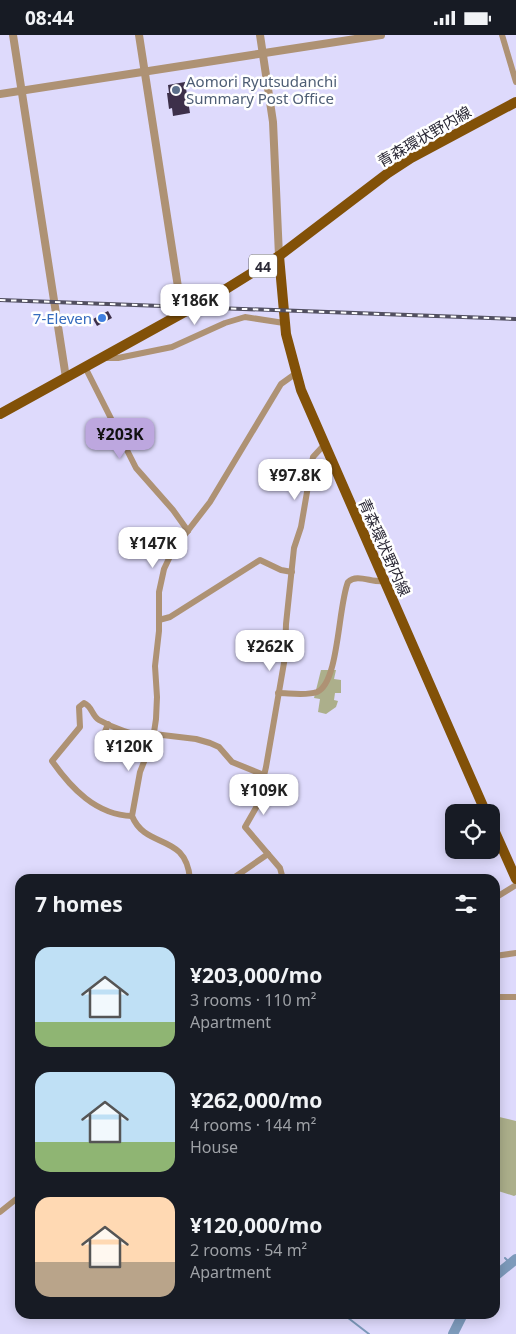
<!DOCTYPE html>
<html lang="en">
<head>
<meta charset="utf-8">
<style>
	:root { --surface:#171b24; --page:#242831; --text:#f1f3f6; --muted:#9ea1a6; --accent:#bda7df }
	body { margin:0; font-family:"Noto Sans","Noto Sans JP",sans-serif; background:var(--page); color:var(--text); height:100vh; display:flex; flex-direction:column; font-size:19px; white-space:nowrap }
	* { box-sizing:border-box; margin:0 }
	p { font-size:16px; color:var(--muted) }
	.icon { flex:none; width:28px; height:28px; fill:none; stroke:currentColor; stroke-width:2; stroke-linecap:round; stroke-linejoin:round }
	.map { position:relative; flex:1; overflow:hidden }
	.panel { position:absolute; left:15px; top:839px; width:485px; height:445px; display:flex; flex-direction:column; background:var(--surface); border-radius:15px; box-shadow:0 2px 12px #0003 }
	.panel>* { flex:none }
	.controls { position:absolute; left:445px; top:769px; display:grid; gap:10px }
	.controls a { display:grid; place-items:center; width:55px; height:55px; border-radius:10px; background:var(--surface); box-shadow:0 2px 12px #0003; font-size:25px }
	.price { position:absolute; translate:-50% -42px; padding:0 11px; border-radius:10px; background:#fff; color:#222; font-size:16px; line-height:32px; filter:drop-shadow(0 1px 2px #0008) }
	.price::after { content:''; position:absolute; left:50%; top:30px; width:15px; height:11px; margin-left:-8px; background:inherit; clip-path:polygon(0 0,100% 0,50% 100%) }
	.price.current { background:var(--accent); color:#111 }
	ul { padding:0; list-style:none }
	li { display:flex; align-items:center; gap:15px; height:125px; padding:0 20px }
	li span { display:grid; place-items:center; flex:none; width:140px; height:100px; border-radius:15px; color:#555 }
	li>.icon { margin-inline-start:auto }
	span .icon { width:60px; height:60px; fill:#fffc; stroke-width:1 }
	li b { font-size:21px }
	h2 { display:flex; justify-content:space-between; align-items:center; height:60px; padding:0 20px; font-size:21px }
	.status { display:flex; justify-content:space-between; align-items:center; height:35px; padding:0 25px; background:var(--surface); direction:ltr }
	.status svg { height:14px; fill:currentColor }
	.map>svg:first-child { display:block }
</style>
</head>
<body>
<div class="status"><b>08:44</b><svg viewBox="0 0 49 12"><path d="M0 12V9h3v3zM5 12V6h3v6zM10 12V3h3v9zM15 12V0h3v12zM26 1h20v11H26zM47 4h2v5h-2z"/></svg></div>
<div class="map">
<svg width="516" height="1299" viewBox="0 0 516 1299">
	<rect width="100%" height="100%" fill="#dedafc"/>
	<!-- green -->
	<g fill="#acaf8b">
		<polygon points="321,635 336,635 334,644 341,645 341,658 335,658 334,665 338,666 336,672 326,679 318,677 320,664 314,663"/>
		<polygon points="495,1081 516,1086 516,1160 514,1161 495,1155"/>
	</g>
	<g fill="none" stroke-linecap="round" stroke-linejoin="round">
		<!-- stream -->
		<g stroke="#7d9abb" stroke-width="2">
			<polyline points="505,1223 510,1228"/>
			<polyline points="343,1279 369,1299"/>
		</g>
		<!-- river -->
		<g stroke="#7d9abb" stroke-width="10">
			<polyline points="495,1241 516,1224"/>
			<polyline points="453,1299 463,1279"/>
		</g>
	</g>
	<!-- building -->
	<g fill="#3d304a">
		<polygon points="185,47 190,78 173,81 172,73 169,74 167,58 169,58 168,50"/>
		<polygon points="108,276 112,283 97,291 93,284"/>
	</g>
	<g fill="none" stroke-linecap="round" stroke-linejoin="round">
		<!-- minor -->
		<g stroke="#ae9274" stroke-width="6">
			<polyline points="502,0 516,47"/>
			<polyline points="104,323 118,323 172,312 225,288 245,282 284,288"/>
			<polyline points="85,332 136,433 173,475 188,496"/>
			<polyline points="159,585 170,582 260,525 281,535 292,537"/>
			<path d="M278 658C289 658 306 661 317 657 339 648 338 571 348 547 357 538 372 548 384 546"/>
			<polyline points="154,699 196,704 210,708 219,712 232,727 264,740"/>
			<polyline points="98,714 108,689"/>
			<path d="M132 781C96 780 71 753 52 726L80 692 79 672 84 668C92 671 92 681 99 685 115 694 135 700 153 704"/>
			<path d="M190 844C186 797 146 815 132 781L140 737 153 704 156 684 157 662 155 631 159 596V557L164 534 173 515 210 467 281 349 295 339"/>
			<polyline points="232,844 268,819"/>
			<polyline points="283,844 280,833 245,792 257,771 266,732 285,622 286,589 294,513 301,492 313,422 324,410"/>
			<polyline points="495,863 516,850"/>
			<polyline points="495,921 516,918"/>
			<polyline points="500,962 516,962"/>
			<polyline points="0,1177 20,1161"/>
		</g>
		<!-- tertiary -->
		<g stroke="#ae9274" stroke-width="8">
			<polyline points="13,0 66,343"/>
			<polyline points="139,0 182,278"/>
			<polyline points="260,0 273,87 279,221"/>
			<polyline points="0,59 381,0"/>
		</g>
		<!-- primary -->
		<g stroke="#825108" stroke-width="10">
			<polyline points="279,221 286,299 301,355 486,778"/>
			<polyline points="0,379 226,254 279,221 388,138 411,123 516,67"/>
			<polyline points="491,788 516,844"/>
		</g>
		<!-- rail casing -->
		<g stroke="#514f60" stroke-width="4">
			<polyline id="rail" points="0,265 516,284"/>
		</g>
		<!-- rail -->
		<use href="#rail" stroke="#fff" stroke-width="2" stroke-dasharray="5.5" stroke-linecap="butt"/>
	</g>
	<!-- markers -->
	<circle fill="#5c6f8a" stroke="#fff" stroke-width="2" cx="176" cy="55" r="5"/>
	<circle fill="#3f7fe0" stroke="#fff" stroke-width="2" cx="102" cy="283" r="5"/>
	<g text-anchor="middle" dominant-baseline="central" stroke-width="5" stroke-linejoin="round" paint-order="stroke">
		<!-- shield labels -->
		<rect fill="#fff" stroke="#696871" stroke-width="1" x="249" y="219.5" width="28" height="23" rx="4"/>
		<g font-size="14" font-weight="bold" fill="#292734">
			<text x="263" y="231">44</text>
		</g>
		<!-- service labels -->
		<g font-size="15" fill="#4e5e75" stroke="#fff" text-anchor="start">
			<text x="186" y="46">Aomori Ryutsudanchi<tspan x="186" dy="17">Summary Post Office</tspan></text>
		</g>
		<!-- street labels -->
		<g font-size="15" fill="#292734" stroke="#fff">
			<text transform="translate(424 101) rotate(-30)">青森環状野内線</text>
			<text transform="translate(385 512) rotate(66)">青森環状野内線</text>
		</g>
		<!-- shop labels -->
		<g font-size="15" fill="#366cbe" stroke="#fff" text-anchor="end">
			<text x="92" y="283">7-Eleven</text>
		</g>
	</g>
</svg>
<div class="controls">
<a><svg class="icon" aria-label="locate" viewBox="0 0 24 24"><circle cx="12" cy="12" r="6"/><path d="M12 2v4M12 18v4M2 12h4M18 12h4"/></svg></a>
</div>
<b class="price" style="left:195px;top:291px">¥186K</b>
<b class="price current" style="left:120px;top:425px">¥203K</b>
<b class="price" style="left:295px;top:466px">¥97.8K</b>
<b class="price" style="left:153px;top:534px">¥147K</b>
<b class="price" style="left:270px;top:637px">¥262K</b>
<b class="price" style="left:129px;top:737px">¥120K</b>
<b class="price" style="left:264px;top:781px">¥109K</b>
<section class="panel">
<h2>7 homes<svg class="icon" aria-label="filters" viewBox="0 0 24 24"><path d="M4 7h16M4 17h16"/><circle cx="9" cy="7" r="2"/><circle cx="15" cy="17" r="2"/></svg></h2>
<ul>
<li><span style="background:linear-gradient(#bfe0f5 75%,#8fb573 0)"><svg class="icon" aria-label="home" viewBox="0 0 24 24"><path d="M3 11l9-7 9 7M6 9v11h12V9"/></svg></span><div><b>¥203,000/mo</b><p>3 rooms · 110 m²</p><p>Apartment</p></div></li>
<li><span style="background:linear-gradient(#bfe0f5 70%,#8fb573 0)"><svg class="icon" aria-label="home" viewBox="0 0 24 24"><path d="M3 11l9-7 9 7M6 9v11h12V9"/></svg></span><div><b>¥262,000/mo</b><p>4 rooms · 144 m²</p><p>House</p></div></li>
<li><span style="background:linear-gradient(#ffd9b3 65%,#b9a48a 0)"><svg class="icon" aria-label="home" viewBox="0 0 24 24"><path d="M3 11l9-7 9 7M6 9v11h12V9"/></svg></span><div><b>¥120,000/mo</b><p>2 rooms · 54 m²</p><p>Apartment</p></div></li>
</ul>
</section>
</div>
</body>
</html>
